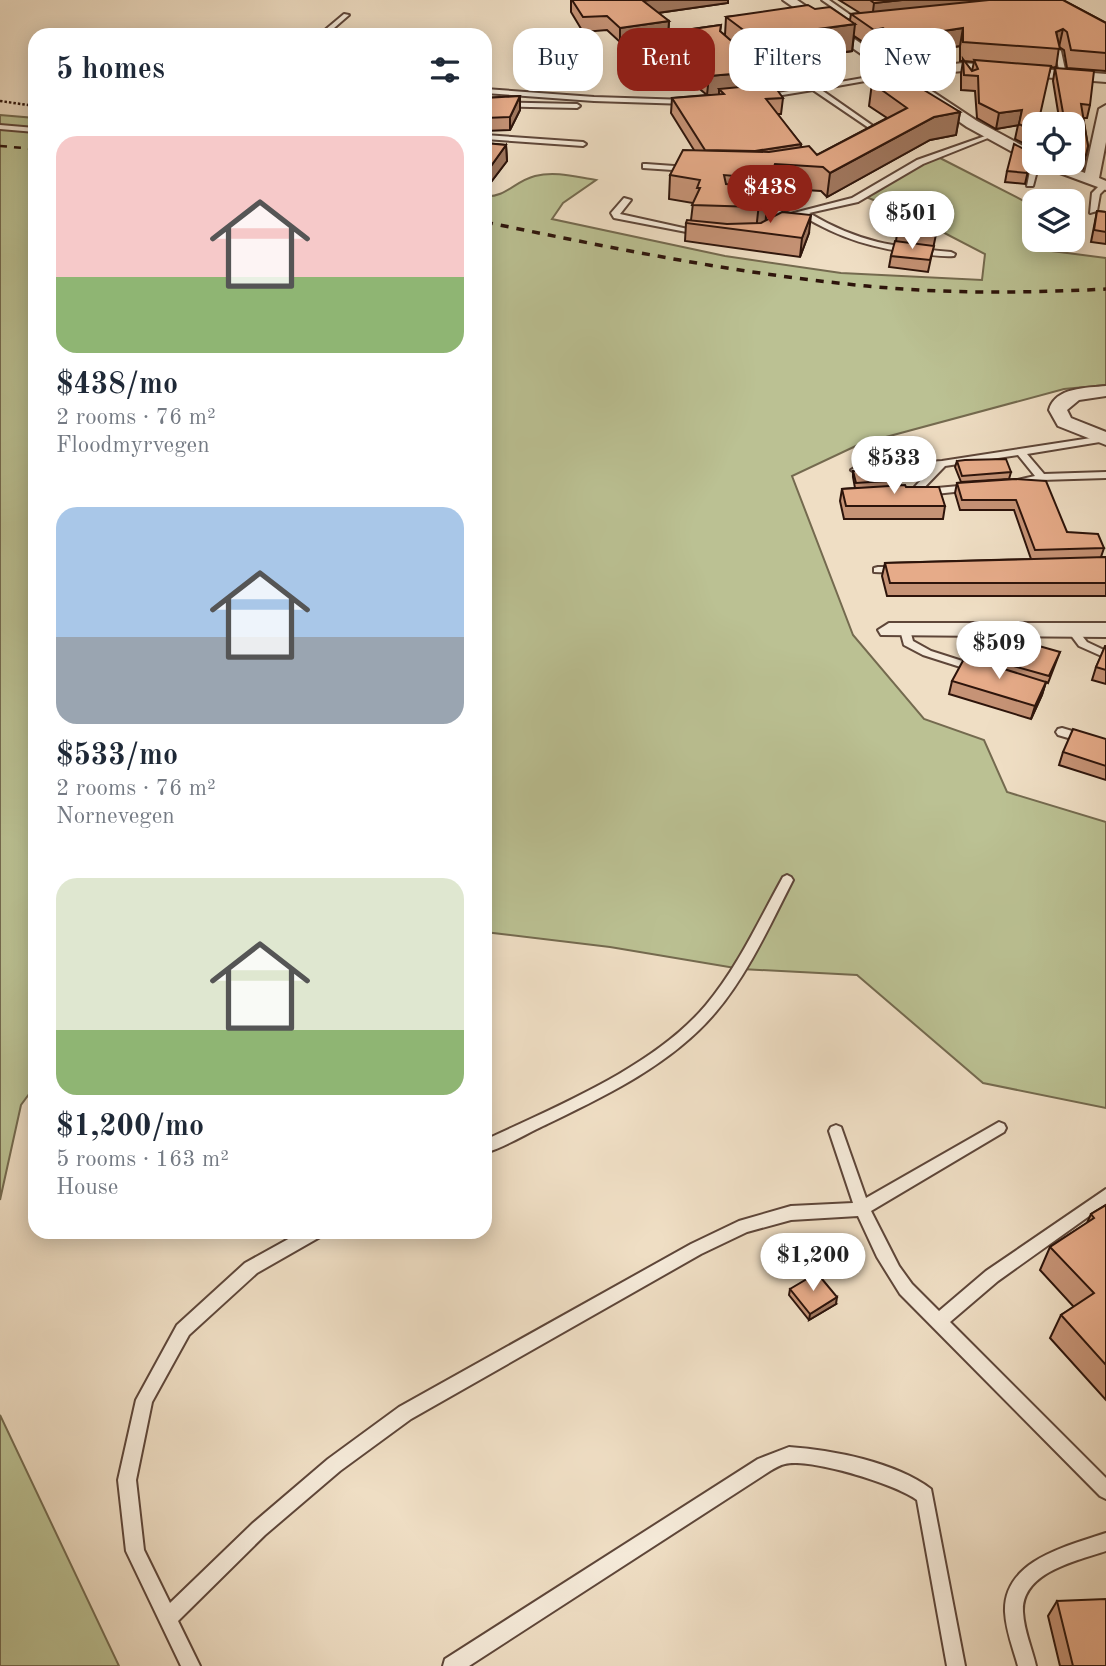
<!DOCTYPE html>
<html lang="en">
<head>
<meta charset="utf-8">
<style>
	:root { --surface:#fff; --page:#f6f6f7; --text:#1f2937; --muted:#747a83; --accent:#8f2418 }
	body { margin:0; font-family:"Old Standard TT",serif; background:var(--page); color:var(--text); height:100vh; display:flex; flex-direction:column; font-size:26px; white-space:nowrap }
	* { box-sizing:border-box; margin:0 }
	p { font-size:23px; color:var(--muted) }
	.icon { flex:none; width:38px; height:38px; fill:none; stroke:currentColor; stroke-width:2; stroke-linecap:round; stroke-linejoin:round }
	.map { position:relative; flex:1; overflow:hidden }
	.panel { position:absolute; left:28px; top:28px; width:464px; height:1211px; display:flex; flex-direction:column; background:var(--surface); border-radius:21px; box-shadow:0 4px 18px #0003 }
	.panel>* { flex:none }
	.top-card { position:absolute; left:513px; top:28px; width:488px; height:63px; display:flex; gap:14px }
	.controls { position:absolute; left:1022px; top:112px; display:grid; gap:14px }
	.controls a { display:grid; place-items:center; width:63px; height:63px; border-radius:14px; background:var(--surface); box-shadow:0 4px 18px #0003; font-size:35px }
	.price { position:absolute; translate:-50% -60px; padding:0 16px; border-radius:24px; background:#fff; color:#222; font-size:23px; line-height:46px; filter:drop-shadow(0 2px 4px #0008) }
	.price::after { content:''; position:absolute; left:50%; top:42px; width:21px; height:16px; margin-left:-10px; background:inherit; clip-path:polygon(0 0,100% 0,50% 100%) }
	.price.selected { background:var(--accent); color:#fff }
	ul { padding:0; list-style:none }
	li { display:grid; align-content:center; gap:14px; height:371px; padding:0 28px }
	li span { display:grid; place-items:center; height:217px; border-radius:21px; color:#555 }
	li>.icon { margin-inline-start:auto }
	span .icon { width:126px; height:126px; fill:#fffc; stroke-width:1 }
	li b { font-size:30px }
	h2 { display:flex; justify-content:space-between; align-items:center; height:84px; padding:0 28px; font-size:30px }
	.tag { padding:0 24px; border-radius:21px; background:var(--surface); box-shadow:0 4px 18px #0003; font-size:24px; line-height:63px }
	.tag.selected { background:var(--accent); color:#fff }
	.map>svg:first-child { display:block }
</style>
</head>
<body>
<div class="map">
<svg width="1106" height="1666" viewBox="0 0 1106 1666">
	<rect width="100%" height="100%" fill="#efdec4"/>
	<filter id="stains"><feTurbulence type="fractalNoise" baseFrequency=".00286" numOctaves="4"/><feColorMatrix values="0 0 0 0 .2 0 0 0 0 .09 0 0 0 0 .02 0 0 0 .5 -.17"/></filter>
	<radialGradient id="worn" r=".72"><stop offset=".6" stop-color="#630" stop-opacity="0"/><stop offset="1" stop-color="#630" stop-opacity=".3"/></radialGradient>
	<!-- green -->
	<g fill="#bbc193" stroke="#746a4f" stroke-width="2">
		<polygon points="0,115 35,118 35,1086 21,1105 0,1200"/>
		<path d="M938 157 1024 201C1036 212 1034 224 1034 240H1041L1044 250 1106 258V385L1064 389 860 444 792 476 853 635 924 719 984 740 1007 792 1106 822V1108L983 1083 857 975 741 969 610 947 485 932V196C505 198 515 181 535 176 556 171 576 177 596 180L563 203 552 219 725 256 841 273 982 280 985 254 906 213 866 197 913 166Z"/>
		<polygon points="0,1415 119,1666 0,1666"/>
	</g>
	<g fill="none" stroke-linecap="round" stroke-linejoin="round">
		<!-- lane casing -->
		<g stroke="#5e4639" stroke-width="4">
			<g id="lane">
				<polygon points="822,0 829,0 856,19 851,20"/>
				<polygon points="344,14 349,15 326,35 319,35"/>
				<polygon points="1058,49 1061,51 1066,74 1063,76 1060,74 1055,51"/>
				<polygon points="911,56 915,56 924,70 920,70"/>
				<polygon points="897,72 899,73 899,75 820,89 873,126 880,133 873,138 870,136 873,133 869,128 813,90 764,98 761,96"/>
				<polygon points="485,89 594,97 687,100 690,102 687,104 594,101 485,93"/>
				<polygon points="485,102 577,104 580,106 577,108 485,106"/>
				<polygon points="0,125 35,128 35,132 0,129"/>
				<polygon points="485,135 583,142 586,144 583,146 485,139"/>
				<path d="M988 135 993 136 923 164 858 202 809 213C859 243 895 247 951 252L955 254 954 256C943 257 932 255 921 254 875 249 841 239 801 215L792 218 782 224 778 222 784 217 747 206 751 204 768 206 790 214 852 198 917 160Z"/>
				<polygon points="1035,163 1044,163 1038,167 1033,186 1027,186 1031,166"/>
				<polygon points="646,164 688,167 692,169 688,171 643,168 643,164"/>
				<polygon points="1101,184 1106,184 1106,188 1100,194 1097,211 1090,213 1092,193"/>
				<polygon points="624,198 631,200 620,214 706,233 702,235 614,218 611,213"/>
				<polygon points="1104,436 1106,437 1106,441 1027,454 1044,474 1106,472 1106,478 1041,480 1013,485 1013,481 1035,476 1018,455 945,466 917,495 914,496 909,493 933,467 856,473 851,470 856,467 942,461"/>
				<polygon points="970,485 973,486 973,490 926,495 921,492 926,489"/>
				<polygon points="878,567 899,567 904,570 899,573 874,572 874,568"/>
				<polygon points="905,627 910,630 913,641 931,651 978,666 979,668 974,671 970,670 923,655 904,645 900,630"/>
				<polygon points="1072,627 1076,628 1087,642 1106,651 1106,658 1079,646 1067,630"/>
				<polygon points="1062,728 1106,741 1106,749 1058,735 1056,732 1058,729"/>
				<path d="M787 875 791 877 793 880C770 925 748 974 715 1013 671 1065 603 1097 543 1126 524 1135 505 1147 485 1153V1140C557 1106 654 1067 706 1005 738 967 759 920 783 877Z"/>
				<polygon points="999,1122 1004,1124 1006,1128 1004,1132 871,1211 899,1266 912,1284 939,1311 986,1271 1106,1189 1106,1204 998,1281 950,1322 1106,1478 1106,1499 1100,1496 900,1294 877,1257 858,1216 791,1220 747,1232 701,1254 411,1419 340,1471 265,1535 178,1621 200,1666 181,1666 126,1551 118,1480 136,1400 177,1325 245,1263 301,1232 323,1232 320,1237 257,1273 189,1335 152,1402 136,1480 144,1550 170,1603 253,1523 328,1459 399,1407 691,1244 739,1221 791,1206 853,1203 829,1131 831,1127 836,1125 841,1127 866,1198"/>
				<path d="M789 1447C833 1450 895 1462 931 1489L965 1666H947L917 1500C896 1484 810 1458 785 1464 780 1465 775 1468 770 1471L469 1666H443L445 1659 758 1459Z"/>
				<path d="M1106 1533V1551C1077 1561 1021 1572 1023 1612 1024 1631 1032 1648 1036 1666H1018C1013 1648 1006 1631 1005 1612 1003 1560 1068 1546 1106 1533Z"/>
			</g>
		</g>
		<!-- street casing -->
		<g stroke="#5e4639" stroke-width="4">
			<g id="street">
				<polygon points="783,0 797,0 900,70 963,63 1106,74 1106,82 963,71 909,76 977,121 1034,152 1034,162 1029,161 967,127"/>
				<polygon points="1106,105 1106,142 1099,178 1106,181 1106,190 1041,166 1039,163 1058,163 1085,173 1099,109"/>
				<path d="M1106 386V396L1079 400 1067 410 1071 418 1106 432V445L1058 426 1049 410C1055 387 1087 388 1106 386Z"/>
				<polygon points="889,623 1106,623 1106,637 881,635 878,630"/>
			</g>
		</g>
		<!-- path -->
		<polyline stroke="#2d140b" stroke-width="2.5" stroke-dasharray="2.5 2" stroke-linecap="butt" points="0,101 35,106"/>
		<!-- lane -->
		<use href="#lane" fill="#f5ead9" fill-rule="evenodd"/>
		<!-- street -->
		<use href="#street" fill="#f5ead9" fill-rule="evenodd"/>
		<!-- rail-far1 -->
		<polyline stroke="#2d140b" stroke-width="2.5" stroke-dasharray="7 7" stroke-linecap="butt" points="0,146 35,149"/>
		<!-- rail -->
		<path stroke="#2d140b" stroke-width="3.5" stroke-dasharray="8 8" stroke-linecap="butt" d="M485 222C612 248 738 274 867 286 947 294 1026 293 1106 289"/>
	</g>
	<!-- wall -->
	<g fill="#c69376" stroke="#2d140b" stroke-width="2" fill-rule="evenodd">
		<polygon points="571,0 728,0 728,3 658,13 669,21 668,36 620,42 607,30 583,32 571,12"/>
		<path d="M839 0H1063L1106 23V71L1067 68 1064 50 1059 47 1056 68 1051 67 1034 124V142L1033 148 1015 139 1018 125 996 129 977 118 975 91 961 90V74L963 61H960V46L895 56 881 46 872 48 854 36 852 51 818 56 817 70 767 77 766 76 765 85 783 98 781 114H777L801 144V147L817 155 887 118 869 106 872 83 960 112 956 135 930 140 827 197 821 191 773 188 766 203V220L809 233 800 257 685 241 686 223 691 220 693 203 669 199 670 175 694 150 671 113 672 98 707 95 696 86 697 74 671 51V32L721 25 720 32 725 35 726 17 815 9 850 20 851 14 860 13ZM964 61 974 62 972 71Z"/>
		<polygon points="1055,68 1090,105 1087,118 1083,118 1088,146 1083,169 1067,163 1073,163 1073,124 1060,124 1053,81"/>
		<polygon points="520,96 520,110 510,130 485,131 485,98"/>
		<polygon points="485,143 506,145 507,161 491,182 485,182"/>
		<polygon points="1032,153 1025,184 1005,182 1007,171"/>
		<polygon points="1097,211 1106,212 1106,244 1091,242"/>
		<polygon points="898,227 937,230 928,272 889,267 891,256 896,241"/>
		<polygon points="957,461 1011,472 1009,479 961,482 955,467"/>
		<polygon points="853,471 901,480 900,485 945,506 943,519 844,519 840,501 842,489 855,488 853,477"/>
		<polygon points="1016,479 1067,532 1104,548 1101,557 1106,557 1106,596 887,596 882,576 885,563 1031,559 1014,510 960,510 955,493 957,483"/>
		<polygon points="1106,646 1106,684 1092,680 1096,667"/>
		<polygon points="1060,652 1048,683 1046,682 1042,695 1031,719 949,694 952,681 998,667 999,662"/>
		<polygon points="1106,739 1106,780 1059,765 1063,752"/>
		<polygon points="1106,1205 1106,1400 1050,1338 1061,1315 1074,1307 1040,1270 1050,1247 1087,1223 1091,1214"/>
		<polygon points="790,1289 836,1304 809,1320 789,1295"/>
		<polygon points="1057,1601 1106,1666 1060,1666 1048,1616"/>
	</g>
	<!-- shaded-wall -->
	<g fill="#a17860" stroke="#2d140b" stroke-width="2">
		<polygon points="650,0 728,0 728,3 643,15 643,1"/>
		<polygon points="902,0 985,0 872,20 874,3"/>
		<polygon points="669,21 668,36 620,42 620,28"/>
		<polygon points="855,24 852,51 818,56 817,70 767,77 770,50 804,31"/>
		<polygon points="883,28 881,46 872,48 874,30"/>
		<polygon points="963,28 960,46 895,56 898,38"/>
		<polygon points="1063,29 1059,47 1056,32"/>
		<polygon points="766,71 765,91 719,89 719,95 707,95 709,76"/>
		<polygon points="520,96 520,110 510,130 510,117"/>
		<polygon points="1022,110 1019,125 996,129 999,113"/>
		<polygon points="960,112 956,135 930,140 827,197 830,173 934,117"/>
		<polygon points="801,144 799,160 755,151"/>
		<polygon points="506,145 507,161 491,182 491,166"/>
		<polygon points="775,164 773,188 766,203 769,179"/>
		<polygon points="765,188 763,205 767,204 765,228 756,231 759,203"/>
		<polygon points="811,215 809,233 800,257 802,238"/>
		<polygon points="1046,682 1042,695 1031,719 1035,706"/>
		<polygon points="837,1297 836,1304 809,1320 810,1314"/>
	</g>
	<!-- building -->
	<g fill="#e6ab89" stroke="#2d140b" stroke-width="2">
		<polygon points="572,0 642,0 669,21 620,28 607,16 583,17"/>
		<polygon points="870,0 902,0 874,3"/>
		<polygon points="989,0 1063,0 1106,23 1106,53 1071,50 1067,32 1063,29 1056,32 1060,49 963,42 963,28 898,38 883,28 874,30 851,14"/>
		<polygon points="808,5 815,9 830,7 855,24 804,31 820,42 770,50 726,17"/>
		<polygon points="721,25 720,31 766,71 709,76 698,66 711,65 671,32"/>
		<polygon points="963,59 972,71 978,69 974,60 1051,66 1038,124 1034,124 1034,132 1019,124 1022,110 999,113 979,103 978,76 964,75"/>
		<polygon points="1055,68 1094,71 1090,105 1081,104 1088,146 1086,155 1073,151 1073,124 1065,124"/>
		<polygon points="901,76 960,112 934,117 830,173 823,167 775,164 769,179 724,175 726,184 765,188 759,203 767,204 758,207 692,205 700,188 697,188 700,180 670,175 683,150 769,152 809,146 817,155 907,108 872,83"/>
		<polygon points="773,84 783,98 766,99 801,144 755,151 705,150 672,98 724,94 719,89"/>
		<polygon points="520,96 510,117 485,118 485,98"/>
		<polygon points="485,143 506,145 491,166 485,166"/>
		<polygon points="1014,144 1032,153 1027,173 1007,171"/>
		<polygon points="904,208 934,209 937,230 898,227"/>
		<polygon points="1097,211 1106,212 1106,232 1094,230"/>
		<polygon points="782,212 811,215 802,238 686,223 687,220 727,224 761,223"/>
		<polygon points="895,241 934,246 930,260 891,256"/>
		<polygon points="1006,459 1011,472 962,476 957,461 965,460"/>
		<polygon points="853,471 898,471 901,480 856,483"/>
		<polygon points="1016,479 1046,481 1067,532 1098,534 1104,548 1035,550 1016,500 962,500 957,483"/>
		<polygon points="905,485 906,487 939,487 945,506 846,506 842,489"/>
		<polygon points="1106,557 1106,583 890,583 885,563"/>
		<polygon points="1011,638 1060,652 1049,676 999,662"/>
		<polygon points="1105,646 1106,646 1106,670 1096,667"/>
		<polygon points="965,657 1046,682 1035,706 952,681"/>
		<polygon points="1073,729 1106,739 1106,766 1063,752"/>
		<polygon points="1106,1205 1106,1365 1061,1315 1094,1293 1050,1247 1094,1218 1091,1214"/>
		<polygon points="817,1273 837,1297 810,1314 790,1289"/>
		<polygon points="1106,1599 1106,1666 1073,1666 1057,1601"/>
	</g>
	<rect width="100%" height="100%" filter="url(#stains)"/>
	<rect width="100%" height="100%" fill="url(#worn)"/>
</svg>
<div class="controls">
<a><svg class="icon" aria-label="locate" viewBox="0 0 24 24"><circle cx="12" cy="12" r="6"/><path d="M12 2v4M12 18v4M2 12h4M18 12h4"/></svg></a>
<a><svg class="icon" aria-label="layers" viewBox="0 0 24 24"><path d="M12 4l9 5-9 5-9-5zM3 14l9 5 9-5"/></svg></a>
</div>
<b class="price selected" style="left:770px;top:225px">$438</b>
<b class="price" style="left:912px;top:251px">$501</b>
<b class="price" style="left:894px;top:496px">$533</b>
<b class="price" style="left:999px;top:681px">$509</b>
<b class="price" style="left:813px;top:1293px">$1,200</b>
<div class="top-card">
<a class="tag">Buy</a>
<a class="tag selected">Rent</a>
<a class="tag">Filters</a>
<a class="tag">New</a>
</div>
<section class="panel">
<h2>5 homes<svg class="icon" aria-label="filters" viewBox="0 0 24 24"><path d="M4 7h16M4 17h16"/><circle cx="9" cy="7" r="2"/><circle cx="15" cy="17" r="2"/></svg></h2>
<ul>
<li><span style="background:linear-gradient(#f6c9c9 65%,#8fb573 0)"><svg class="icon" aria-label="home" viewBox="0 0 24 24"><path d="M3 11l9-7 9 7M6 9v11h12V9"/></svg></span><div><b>$438/mo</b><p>2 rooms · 76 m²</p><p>Floodmyrvegen</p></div></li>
<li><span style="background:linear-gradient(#a9c7e8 60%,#9aa5b1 0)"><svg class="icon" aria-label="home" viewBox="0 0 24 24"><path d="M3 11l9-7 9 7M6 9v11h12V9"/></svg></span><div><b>$533/mo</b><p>2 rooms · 76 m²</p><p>Nornevegen</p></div></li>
<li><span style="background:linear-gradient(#dfe7d0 70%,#8fb573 0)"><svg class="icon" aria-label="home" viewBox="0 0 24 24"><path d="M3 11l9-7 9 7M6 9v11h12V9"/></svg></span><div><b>$1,200/mo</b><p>5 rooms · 163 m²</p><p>House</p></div></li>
</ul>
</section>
</div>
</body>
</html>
